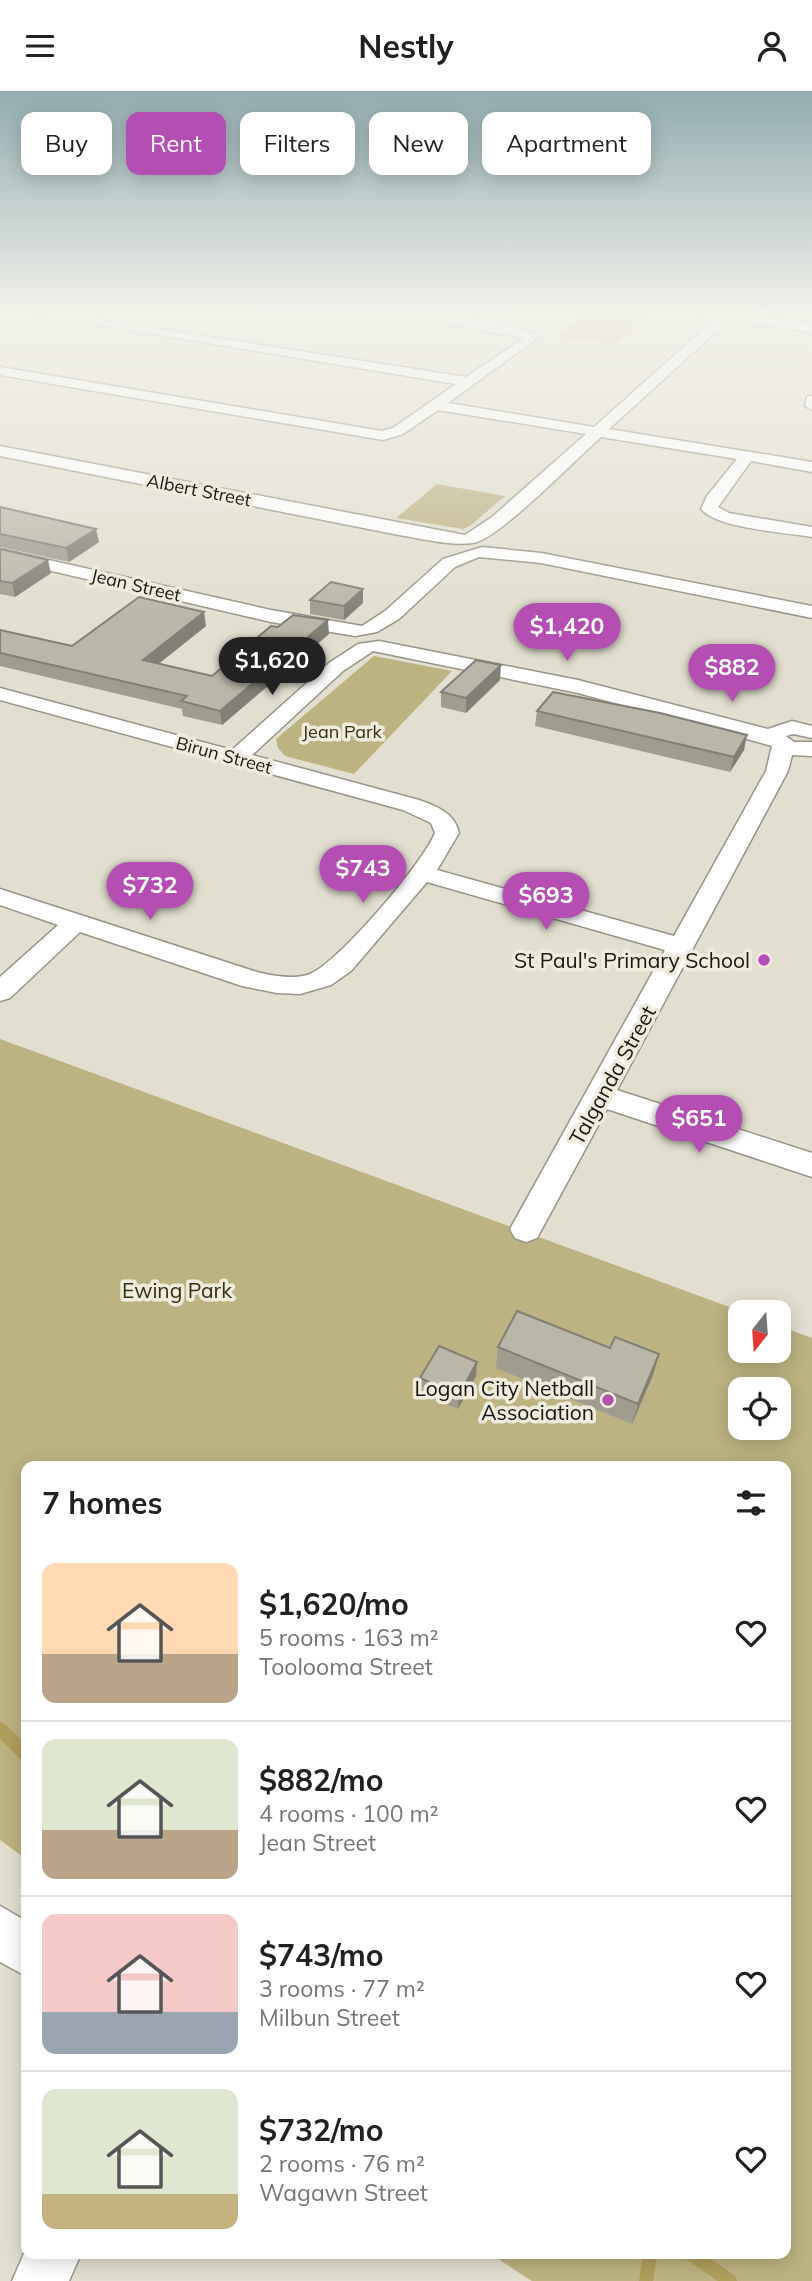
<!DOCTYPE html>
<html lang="en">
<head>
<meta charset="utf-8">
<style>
	:root { --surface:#fff; --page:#f2f2f2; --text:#202124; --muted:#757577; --line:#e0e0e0; --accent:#b44eb3 }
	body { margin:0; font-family:Mulish,sans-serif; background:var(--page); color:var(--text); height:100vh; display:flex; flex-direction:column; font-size:26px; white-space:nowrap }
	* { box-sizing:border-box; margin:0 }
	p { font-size:23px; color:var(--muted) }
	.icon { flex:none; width:38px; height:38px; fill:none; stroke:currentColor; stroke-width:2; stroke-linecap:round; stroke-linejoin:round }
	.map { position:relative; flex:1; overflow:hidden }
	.drawer { position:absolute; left:21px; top:1370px; width:770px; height:798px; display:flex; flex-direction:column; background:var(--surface); border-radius:14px; box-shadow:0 4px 18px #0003 }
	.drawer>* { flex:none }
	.guide { position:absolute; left:21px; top:21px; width:770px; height:63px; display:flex; gap:14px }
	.needle { width:46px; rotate:197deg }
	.fabs { position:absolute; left:728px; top:1209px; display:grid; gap:14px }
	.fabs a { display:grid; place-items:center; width:63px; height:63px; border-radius:14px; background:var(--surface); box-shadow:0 4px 18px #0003; font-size:35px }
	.price { position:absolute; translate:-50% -60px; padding:0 16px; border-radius:24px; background:var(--accent); color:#fff; font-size:23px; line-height:46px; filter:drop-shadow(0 2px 4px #0008) }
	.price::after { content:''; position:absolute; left:50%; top:42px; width:21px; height:16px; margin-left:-10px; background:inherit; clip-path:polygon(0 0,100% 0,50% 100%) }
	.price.current { background:#222; color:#fff }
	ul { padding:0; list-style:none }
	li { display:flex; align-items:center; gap:21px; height:175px; padding:0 21px }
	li+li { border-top:2px solid var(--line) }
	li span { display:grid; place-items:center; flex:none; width:196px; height:140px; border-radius:14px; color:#555 }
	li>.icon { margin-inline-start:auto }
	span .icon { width:84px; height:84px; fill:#fffc; stroke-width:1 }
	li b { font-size:30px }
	h2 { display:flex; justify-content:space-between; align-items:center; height:84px; padding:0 21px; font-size:30px }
	.tag { padding:0 24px; border-radius:14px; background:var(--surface); box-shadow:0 4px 18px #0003; font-size:24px; line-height:63px }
	.tag.current { background:var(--accent); color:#fff }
	header { display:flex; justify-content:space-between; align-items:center; height:91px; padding:0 21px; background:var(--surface); font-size:32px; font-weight:700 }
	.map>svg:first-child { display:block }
</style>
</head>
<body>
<header><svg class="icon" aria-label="menu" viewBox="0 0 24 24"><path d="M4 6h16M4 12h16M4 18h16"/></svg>Nestly<svg class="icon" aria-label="person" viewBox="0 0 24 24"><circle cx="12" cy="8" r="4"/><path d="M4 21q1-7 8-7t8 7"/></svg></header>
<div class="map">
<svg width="812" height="2190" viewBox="0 0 812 2190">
	<rect width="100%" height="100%" fill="#e2dfd0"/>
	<!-- green -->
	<g fill="#bdb281" fill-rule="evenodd">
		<polygon points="586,221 654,221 615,253 557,245"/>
		<polygon points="437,393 505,405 470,435 463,438 396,427"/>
		<polygon points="374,565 452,580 354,683 285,665 278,657 276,648"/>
		<path d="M0 948 743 1221 740 1222V1260H779V1235L812 1247V2190H532L490 2163H786V1376H26V1768L0 1749ZM740 1298H779V1337H740Z"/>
	</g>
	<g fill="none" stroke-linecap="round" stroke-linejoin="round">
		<!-- stream -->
		<g stroke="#af9f5b" stroke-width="14">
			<polyline points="0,1638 26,1664"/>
			<polyline points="691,2163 730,2190"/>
			<polyline points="646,2190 650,2163"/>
		</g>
		<!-- minor casing -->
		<g stroke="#979486" stroke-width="3">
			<g id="minor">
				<path d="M20 221H50L466 286 524 247 378 221C408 221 519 228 539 246L448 312 594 336 715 228 681 221H717L812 233V241L728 230 609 338 812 371V381L751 370 718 416 729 422 812 436V446C785 441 718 438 701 418L707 405 737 368 601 346C578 366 498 449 473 452 450 455 423 448 399 444L0 365V355L465 444 492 426 586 343 438 319 403 343 383 349 0 284V276L382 340 393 337 456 293Z"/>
				<polygon points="812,305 812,319 805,315 807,306"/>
				<polygon points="482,456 541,462 812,515 812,527 541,472 479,466 455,476 399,528 377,541 355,545 271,531 0,468 0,458 271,519 362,535 385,520 443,468"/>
				<path d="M379 550 578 589 768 638 792 630 812 635V647L793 643 786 645 794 651H812V665L792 664 788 680 617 999 812 1062V1086L607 1018 537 1147 526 1151 515 1147 510 1138 665 859 427 791 351 880 331 894 300 903 277 902 242 895 80 841 10 907 0 910V886L58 834 0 814V798L257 881C273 885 294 889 310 883 339 871 423 772 435 742L431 732 403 719 0 609V597L232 659 329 572 358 553ZM373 560 578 602 772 655 766 680 674 845 437 779 459 742C455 722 436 715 419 709L252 664 343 580Z"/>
				<polygon points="0,1815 26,1830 26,1885 0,1871"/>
				<polygon points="26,2158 26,2163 81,2163 69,2190 12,2190"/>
			</g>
		</g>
		<!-- minor -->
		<use href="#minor" fill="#fff" fill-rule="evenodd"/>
	</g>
	<!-- wall -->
	<g fill="#a09d90">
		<polygon points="0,416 99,451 69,471 0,456"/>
		<polygon points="0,458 51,482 15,506 0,503"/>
		<polygon points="310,509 363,512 344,529 310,523"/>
		<polygon points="206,535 159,572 212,585 329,543 222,634 183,625 182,618 0,575 0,539 72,555"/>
		<polygon points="500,589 466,622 441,616 441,601"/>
		<polygon points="537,620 744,659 730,681 535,635"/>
		<polygon points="498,1256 610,1257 659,1263 653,1284 632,1333 496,1277"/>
		<polygon points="476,1285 458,1318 420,1302 420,1287"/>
	</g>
	<!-- shaded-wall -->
	<g fill="#827f76">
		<polygon points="96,438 99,451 69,471 66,457"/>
		<polygon points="48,469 51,482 15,506 12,492"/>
		<polygon points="363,498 363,512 344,529 344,515"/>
		<polygon points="204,521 206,535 146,583 143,569"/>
		<polygon points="328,529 329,543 222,634 220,620"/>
		<polygon points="501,574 500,589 466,622 466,607"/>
		<polygon points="747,644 744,659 730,681 734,666"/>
		<polygon points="659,1263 653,1284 632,1333 638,1313"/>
		<polygon points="477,1271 476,1285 458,1318 459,1304"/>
	</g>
	<!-- building -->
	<g fill="#bab6a8" stroke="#827f76" stroke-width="2">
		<polygon points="0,416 96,438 66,457 0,443"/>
		<polygon points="0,458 48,469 12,492 0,490"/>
		<polygon points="331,491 363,498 344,515 310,509"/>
		<polygon points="139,506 204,521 143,569 212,585 271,535 278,536 293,524 328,529 220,620 181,610 187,605 0,562 0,539 72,555"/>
		<polygon points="476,569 501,574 466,607 441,601"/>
		<polygon points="553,601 660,622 747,644 734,666 537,620"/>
		<polygon points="517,1220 610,1257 615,1246 659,1263 638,1313 498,1256"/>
		<polygon points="439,1255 477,1271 459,1304 420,1287"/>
	</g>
	<!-- sky -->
	<linearGradient id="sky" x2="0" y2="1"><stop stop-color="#91acb0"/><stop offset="0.42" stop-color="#f2f1ea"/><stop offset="1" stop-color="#f2f1ea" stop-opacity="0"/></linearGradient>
	<rect width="812" height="528" fill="url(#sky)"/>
	<!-- markers -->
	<g fill="#b44eb3" stroke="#f0ecdd" stroke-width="2.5">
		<circle cx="764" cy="869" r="7"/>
		<circle cx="608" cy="1309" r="7"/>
	</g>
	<g text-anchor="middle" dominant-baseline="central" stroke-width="7" stroke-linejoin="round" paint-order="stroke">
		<!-- far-street labels -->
		<g font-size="18" fill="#181611" stroke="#f0ecdd">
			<text transform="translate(199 399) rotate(11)">Albert Street</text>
			<text transform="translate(136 494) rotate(13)">Jean Street</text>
			<text transform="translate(224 664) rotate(15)">Birun Street</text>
		</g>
		<!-- far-park labels -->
		<g font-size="18" fill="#352e0f" stroke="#f0ecdd">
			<text x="342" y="640">Jean Park</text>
		</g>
		<!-- poi labels -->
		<g font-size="21" fill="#181611" stroke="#f0ecdd" text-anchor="end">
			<text x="750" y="869">St Paul's Primary School</text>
			<text x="594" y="1297">Logan City Netball<tspan x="594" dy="24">Association</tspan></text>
		</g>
		<!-- street labels -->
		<g font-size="21" fill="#181611" stroke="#f0ecdd">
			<text transform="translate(612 984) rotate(-61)">Talganda Street</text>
		</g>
		<!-- park labels -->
		<g font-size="21" fill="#352e0f" stroke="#f0ecdd">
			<text x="177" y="1199">Ewing Park</text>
		</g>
	</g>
</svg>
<div class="fabs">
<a><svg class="needle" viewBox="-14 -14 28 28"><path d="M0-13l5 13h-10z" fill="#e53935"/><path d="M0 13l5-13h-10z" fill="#757577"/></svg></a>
<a><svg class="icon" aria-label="locate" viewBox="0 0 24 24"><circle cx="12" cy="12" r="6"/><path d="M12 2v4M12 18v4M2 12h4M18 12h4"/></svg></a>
</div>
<b class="price" style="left:567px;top:572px">$1,420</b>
<b class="price current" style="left:272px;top:606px">$1,620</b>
<b class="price" style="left:732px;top:613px">$882</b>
<b class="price" style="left:363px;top:814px">$743</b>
<b class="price" style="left:150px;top:831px">$732</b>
<b class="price" style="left:546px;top:841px">$693</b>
<b class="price" style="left:699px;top:1064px">$651</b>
<div class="guide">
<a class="tag">Buy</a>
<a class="tag current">Rent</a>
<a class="tag">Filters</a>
<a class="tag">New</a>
<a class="tag">Apartment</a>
</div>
<section class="drawer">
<h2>7 homes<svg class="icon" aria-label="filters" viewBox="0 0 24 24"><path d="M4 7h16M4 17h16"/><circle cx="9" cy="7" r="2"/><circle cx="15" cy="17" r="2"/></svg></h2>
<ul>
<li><span style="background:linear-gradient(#ffd9b3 65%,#b9a48a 0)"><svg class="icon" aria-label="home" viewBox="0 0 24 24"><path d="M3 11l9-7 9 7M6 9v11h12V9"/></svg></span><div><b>$1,620/mo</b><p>5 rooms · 163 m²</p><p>Toolooma Street</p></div><svg class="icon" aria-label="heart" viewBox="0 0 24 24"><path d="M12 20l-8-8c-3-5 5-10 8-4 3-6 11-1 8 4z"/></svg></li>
<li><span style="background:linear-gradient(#dfe7d0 65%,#b9a48a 0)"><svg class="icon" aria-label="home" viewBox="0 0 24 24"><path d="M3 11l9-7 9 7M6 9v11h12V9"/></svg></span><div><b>$882/mo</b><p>4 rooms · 100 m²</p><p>Jean Street</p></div><svg class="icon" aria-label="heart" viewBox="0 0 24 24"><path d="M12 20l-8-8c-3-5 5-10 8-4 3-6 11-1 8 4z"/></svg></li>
<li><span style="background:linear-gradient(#f6c9c9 70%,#9aa5b1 0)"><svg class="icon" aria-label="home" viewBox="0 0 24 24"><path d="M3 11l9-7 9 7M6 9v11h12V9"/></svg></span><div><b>$743/mo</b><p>3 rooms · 77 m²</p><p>Milbun Street</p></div><svg class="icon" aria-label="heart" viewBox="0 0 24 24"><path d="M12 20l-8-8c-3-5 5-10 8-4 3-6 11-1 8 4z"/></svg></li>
<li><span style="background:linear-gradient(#dfe7d0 75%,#c2b280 0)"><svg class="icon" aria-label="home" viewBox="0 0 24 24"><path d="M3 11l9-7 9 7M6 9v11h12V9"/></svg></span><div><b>$732/mo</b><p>2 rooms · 76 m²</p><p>Wagawn Street</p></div><svg class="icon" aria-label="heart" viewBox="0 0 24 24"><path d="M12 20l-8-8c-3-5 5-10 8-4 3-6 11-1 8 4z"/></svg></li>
</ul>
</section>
</div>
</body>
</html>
